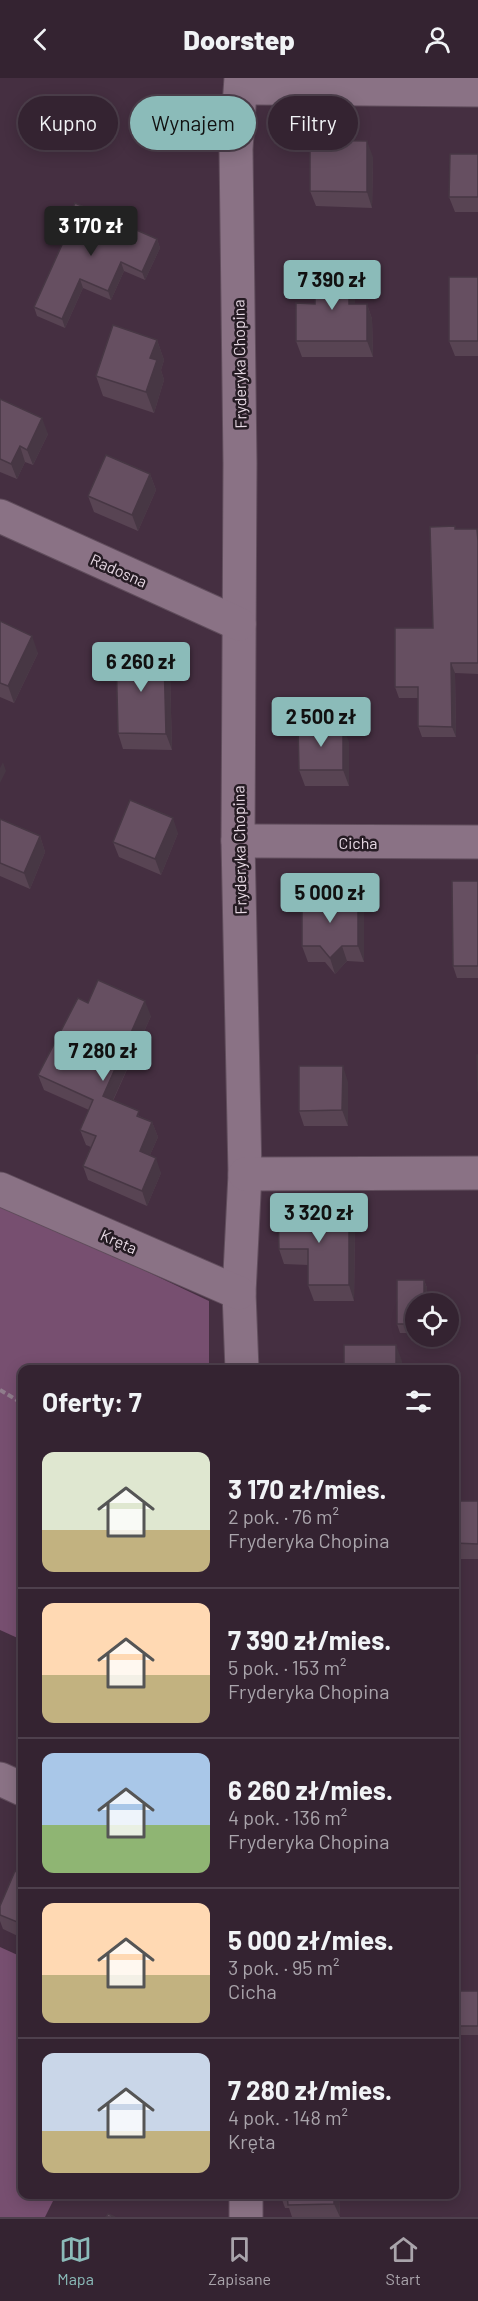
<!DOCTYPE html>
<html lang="pl">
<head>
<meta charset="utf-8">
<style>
	:root { --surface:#342331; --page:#3f2f3d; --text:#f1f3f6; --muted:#a9a4ab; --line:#4e404d; --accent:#8bbbb9 }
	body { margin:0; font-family:Barlow,sans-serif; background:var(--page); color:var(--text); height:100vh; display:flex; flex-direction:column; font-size:22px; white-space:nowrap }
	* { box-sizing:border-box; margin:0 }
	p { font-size:20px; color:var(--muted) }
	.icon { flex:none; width:33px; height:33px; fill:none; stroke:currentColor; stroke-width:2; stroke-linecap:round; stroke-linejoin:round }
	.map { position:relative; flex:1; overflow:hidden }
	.side { position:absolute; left:18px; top:1287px; width:441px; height:834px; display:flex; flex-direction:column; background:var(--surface); border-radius:12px; box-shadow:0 3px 15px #0003,0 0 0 2px var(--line) }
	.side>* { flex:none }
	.guide { position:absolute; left:18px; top:18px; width:442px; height:54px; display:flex; gap:12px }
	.tools { position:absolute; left:405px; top:1215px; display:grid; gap:12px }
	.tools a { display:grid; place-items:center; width:54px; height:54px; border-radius:50%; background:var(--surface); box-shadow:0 3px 15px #0003,0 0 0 2px var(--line); font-size:30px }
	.price { position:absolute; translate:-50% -51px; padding:0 14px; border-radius:6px; background:var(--accent); color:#111; font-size:20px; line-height:39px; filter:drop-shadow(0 2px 3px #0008) }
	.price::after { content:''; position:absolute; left:50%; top:36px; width:18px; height:14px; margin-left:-9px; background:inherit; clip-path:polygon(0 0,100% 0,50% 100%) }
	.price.on { background:#222; color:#fff }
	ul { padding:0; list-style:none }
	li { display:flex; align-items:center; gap:18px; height:150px; padding:0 24px }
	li+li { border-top:2px solid var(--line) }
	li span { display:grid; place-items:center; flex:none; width:168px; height:120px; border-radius:12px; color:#555 }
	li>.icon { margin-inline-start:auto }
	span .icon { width:72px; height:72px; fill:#fffc; stroke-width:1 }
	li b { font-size:26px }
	h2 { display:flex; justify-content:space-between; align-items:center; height:72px; padding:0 24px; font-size:26px }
	.chip { padding:0 21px; border-radius:27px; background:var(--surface); box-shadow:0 3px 15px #0003,0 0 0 2px var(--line); font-size:21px; line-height:54px }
	.chip.on { background:var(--accent); color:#111 }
	header { display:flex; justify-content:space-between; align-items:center; height:78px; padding:0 24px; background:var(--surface); font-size:27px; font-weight:800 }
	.menu { display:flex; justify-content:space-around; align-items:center; height:84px; border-top:2px solid var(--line); background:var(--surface); font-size:16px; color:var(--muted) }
	.menu a { display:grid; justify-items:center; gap:3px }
	.menu .on { color:var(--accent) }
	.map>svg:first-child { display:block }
</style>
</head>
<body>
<header><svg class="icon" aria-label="back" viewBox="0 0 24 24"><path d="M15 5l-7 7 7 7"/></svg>Doorstep<svg class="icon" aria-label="person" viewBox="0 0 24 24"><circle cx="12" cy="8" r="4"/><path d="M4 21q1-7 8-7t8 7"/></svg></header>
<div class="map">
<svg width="478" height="2139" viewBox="0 0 478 2139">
	<rect width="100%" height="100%" fill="#452f41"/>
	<!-- green -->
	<g fill="#774f70">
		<polygon points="0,1124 209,1223 209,1291 22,1292 22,1562 0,1552"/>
		<polygon points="0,1869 22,1879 22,2116 56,2117 45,2139 0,2139"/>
	</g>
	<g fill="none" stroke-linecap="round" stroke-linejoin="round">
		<!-- street casing -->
		<g stroke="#604d5c" stroke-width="35">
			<g id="street">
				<polyline points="241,0 236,71 240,385 238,763 245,1096 239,1215 242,1292"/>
				<polyline points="241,10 478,12"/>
				<polyline points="0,438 239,546"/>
				<polyline points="238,763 478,764"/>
				<polyline points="245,1096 478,1095"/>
				<polyline points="0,1111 239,1215"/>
				<polyline points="0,1701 22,1711"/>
				<polyline points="246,2116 246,2139"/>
			</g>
		</g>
		<!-- path -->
		<polyline stroke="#907d8c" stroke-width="4" stroke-dasharray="6 3" stroke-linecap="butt" points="0,1312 22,1325"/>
		<!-- street -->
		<use href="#street" stroke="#8a7285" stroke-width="33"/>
	</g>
	<!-- wall -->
	<g fill="#584453">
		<polygon points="478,76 478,134 455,134 449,119"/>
		<polygon points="373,79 372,130 316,128 310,113"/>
		<polygon points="61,158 157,161 160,170 145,202 124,193 111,222 83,210 65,250 37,238 34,229 63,164"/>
		<polygon points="349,189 355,205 355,226 367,226 372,241 373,279 302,279 296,263 315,226"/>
		<polygon points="478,199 478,278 455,278 449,263"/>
		<polygon points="157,262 164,282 161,292 164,302 154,335 103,318 96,298"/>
		<polygon points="0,321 48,356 33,387 25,384 17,401 0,394"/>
		<polygon points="150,396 156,412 138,453 94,434 88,418"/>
		<polygon points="455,451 477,451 478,453 478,596 455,595 456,659 422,659 418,648 418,620 399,620 395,609 433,550"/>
		<polygon points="0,543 38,575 14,625 0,619"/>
		<polygon points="170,594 172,672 123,671 118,655"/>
		<polygon points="349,664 349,708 305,708 299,692"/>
		<polygon points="0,741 40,758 45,774 30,811 0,798"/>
		<polygon points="178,755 161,797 119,779 113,764"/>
		<polygon points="478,803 478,900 457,900 453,888"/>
		<polygon points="358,821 364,836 364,884 347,883 335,896 325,884 308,884 302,868"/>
		<polygon points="88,925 151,938 113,1023 141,1039 152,1044 158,1059 150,1077 161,1095 147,1128 88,1102 83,1088 91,1069 86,1067 80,1052 89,1032 44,1012 38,997"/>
		<polygon points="348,1004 348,1048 304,1048 299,1033"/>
		<polygon points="349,1134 355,1150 354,1223 314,1223 308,1207 308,1187 284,1186 279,1171"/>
		<polygon points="424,1202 427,1210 427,1226 416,1226 416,1255 400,1255 397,1246"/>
		<polygon points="478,1423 478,1481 458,1481 454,1471 454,1465"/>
		<polygon points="22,1796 22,1860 3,1851 0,1843 0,1828"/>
		<rect x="454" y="1913" width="24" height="44"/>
		<polygon points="280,2116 339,2116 340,2139 292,2139 289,2130 285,2130"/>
	</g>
	<!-- shaded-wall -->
	<g fill="#473744">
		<polygon points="367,63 373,79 372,130 367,114"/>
		<polygon points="157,161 160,170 145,202 142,194"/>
		<polygon points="121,184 124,193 111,222 108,213"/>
		<polygon points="349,189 355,205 355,241 349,226"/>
		<polygon points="80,201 83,210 65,250 62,241"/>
		<polygon points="367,226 372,241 373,279 367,263"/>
		<polygon points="157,262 164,282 161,292 164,302 154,335 146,314 150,280"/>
		<polygon points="42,340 48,356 33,387 27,372"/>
		<polygon points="20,368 25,384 17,401 11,386"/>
		<polygon points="150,396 156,412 138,453 132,437"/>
		<polygon points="32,558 38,575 14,625 8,608"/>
		<polygon points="164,578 170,594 172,672 166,656"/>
		<polygon points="451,585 455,595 456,659 452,649"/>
		<polygon points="343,648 349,664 349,708 343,692"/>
		<polygon points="3,684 6,693 0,705 0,690"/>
		<polygon points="173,740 178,755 161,797 155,781"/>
		<polygon points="40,758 45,774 30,811 24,795"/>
		<polygon points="358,821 364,836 364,884 358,868"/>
		<polygon points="342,868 347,883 335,896 330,880"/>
		<polygon points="145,923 151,938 108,1033 103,1018"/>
		<polygon points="343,988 348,1004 348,1048 342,1032"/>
		<polygon points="152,1044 158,1059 145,1088 140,1073"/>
		<polygon points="156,1080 161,1095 147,1128 142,1113"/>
		<polygon points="349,1134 355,1150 354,1223 349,1207"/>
		<polygon points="424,1202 427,1210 427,1226 424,1226"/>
		<polygon points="396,1267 402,1283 402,1292 396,1292"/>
		<polygon points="334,2116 339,2116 340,2139 334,2126"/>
	</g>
	<!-- building -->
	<g fill="#664f61" stroke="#473744" stroke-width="1.5">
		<polygon points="310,62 367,63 367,114 310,113"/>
		<polygon points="450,76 478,76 478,119 449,119"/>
		<polygon points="75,125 157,161 142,194 121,184 108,213 80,201 62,241 34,229 65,160 61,158"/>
		<polygon points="315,189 349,189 349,226 367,226 367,263 296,263 296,225 315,226"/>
		<rect x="449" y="199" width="29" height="64"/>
		<polygon points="113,247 157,262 150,280 157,282 146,314 96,298"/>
		<polygon points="0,321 42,340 27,372 20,368 11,386 0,381"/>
		<polygon points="106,377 150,396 132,437 88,418"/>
		<polygon points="455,448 455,451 477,451 478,463 478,585 451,585 452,649 418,648 418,609 395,609 395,550 433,550 430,449"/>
		<polygon points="0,543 32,558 8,608 0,605"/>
		<polygon points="116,572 143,572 143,578 164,578 166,656 118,655"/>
		<polygon points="298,648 343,648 343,692 299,692"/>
		<polygon points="130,722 173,740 155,781 113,764"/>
		<polygon points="0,741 40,758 24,795 0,785"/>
		<polygon points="452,803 478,803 478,888 453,888"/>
		<polygon points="302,821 358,821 358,868 342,868 330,880 320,868 302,868"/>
		<polygon points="98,902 145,923 103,1018 139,1033 137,1038 152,1044 140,1073 156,1080 142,1113 83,1088 96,1058 80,1052 93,1022 38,997 78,920 88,925"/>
		<polygon points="477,977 478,977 478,1014"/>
		<polygon points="299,988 343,988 342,1032 299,1033"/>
		<polygon points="278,1134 349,1134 349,1207 308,1207 308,1171 279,1171"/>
		<polygon points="397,1202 424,1202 424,1226 416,1226 416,1246 397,1246"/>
		<rect x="344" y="1267" width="52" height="25"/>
		<polygon points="454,1423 478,1423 478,1466 454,1465"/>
		<polygon points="15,1793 22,1796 22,1846 0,1837 0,1828"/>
		<rect x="454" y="1913" width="24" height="35"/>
		<polygon points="287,2116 334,2116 334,2126 288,2127"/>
		<polygon points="108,2136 115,2139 106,2139"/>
	</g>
	<g text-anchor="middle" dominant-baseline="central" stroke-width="5" stroke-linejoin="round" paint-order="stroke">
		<!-- street labels -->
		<g font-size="16" fill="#e7d9e4" stroke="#251b23">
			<text transform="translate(239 286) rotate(-91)">Fryderyka Chopina</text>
			<text transform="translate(119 492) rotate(24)">Radosna</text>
			<text x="358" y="764">Cicha</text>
			<text transform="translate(239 772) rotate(-91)">Fryderyka Chopina</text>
			<text transform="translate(119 1163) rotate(24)">Kręta</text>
		</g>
	</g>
</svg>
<div class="tools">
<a><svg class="icon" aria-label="locate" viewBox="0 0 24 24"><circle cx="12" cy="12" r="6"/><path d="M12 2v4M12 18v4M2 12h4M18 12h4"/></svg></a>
</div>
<b class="price on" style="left:91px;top:179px">3 170 zł</b>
<b class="price" style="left:332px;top:233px">7 390 zł</b>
<b class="price" style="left:141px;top:615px">6 260 zł</b>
<b class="price" style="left:321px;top:670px">2 500 zł</b>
<b class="price" style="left:330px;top:846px">5 000 zł</b>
<b class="price" style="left:103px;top:1004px">7 280 zł</b>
<b class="price" style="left:319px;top:1166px">3 320 zł</b>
<div class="guide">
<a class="chip">Kupno</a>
<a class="chip on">Wynajem</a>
<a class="chip">Filtry</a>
</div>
<section class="side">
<h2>Oferty: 7<svg class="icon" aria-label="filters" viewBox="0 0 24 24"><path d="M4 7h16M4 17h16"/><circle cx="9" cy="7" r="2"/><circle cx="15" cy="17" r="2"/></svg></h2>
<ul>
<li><span style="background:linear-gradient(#dfe7d0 65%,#c2b280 0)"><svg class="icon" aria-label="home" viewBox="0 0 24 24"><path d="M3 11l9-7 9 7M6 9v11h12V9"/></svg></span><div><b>3 170 zł/mies.</b><p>2 pok. · 76 m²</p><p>Fryderyka Chopina</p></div></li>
<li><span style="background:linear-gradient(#ffd9b3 60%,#c2b280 0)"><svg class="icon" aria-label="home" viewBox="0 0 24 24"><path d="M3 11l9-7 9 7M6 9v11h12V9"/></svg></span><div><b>7 390 zł/mies.</b><p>5 pok. · 153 m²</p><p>Fryderyka Chopina</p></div></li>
<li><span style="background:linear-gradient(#a9c7e8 60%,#8fb573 0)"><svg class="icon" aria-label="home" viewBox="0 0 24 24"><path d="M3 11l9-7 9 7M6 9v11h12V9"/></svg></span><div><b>6 260 zł/mies.</b><p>4 pok. · 136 m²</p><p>Fryderyka Chopina</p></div></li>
<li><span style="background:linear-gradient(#ffd9b3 60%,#c2b280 0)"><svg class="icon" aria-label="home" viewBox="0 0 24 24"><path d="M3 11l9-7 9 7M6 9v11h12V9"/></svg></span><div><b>5 000 zł/mies.</b><p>3 pok. · 95 m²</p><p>Cicha</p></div></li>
<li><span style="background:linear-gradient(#c9d6e8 65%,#c2b280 0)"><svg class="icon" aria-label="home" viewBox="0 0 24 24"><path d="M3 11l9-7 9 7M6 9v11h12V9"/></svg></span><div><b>7 280 zł/mies.</b><p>4 pok. · 148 m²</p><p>Kręta</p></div></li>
</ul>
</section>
</div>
<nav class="menu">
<a class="on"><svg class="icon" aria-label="map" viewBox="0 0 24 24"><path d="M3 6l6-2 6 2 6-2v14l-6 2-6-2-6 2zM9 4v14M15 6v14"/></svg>Mapa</a>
<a><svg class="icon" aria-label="saved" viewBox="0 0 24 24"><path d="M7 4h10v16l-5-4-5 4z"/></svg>Zapisane</a>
<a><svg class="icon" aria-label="home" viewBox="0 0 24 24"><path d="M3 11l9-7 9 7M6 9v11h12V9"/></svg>Start</a>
</nav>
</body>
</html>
